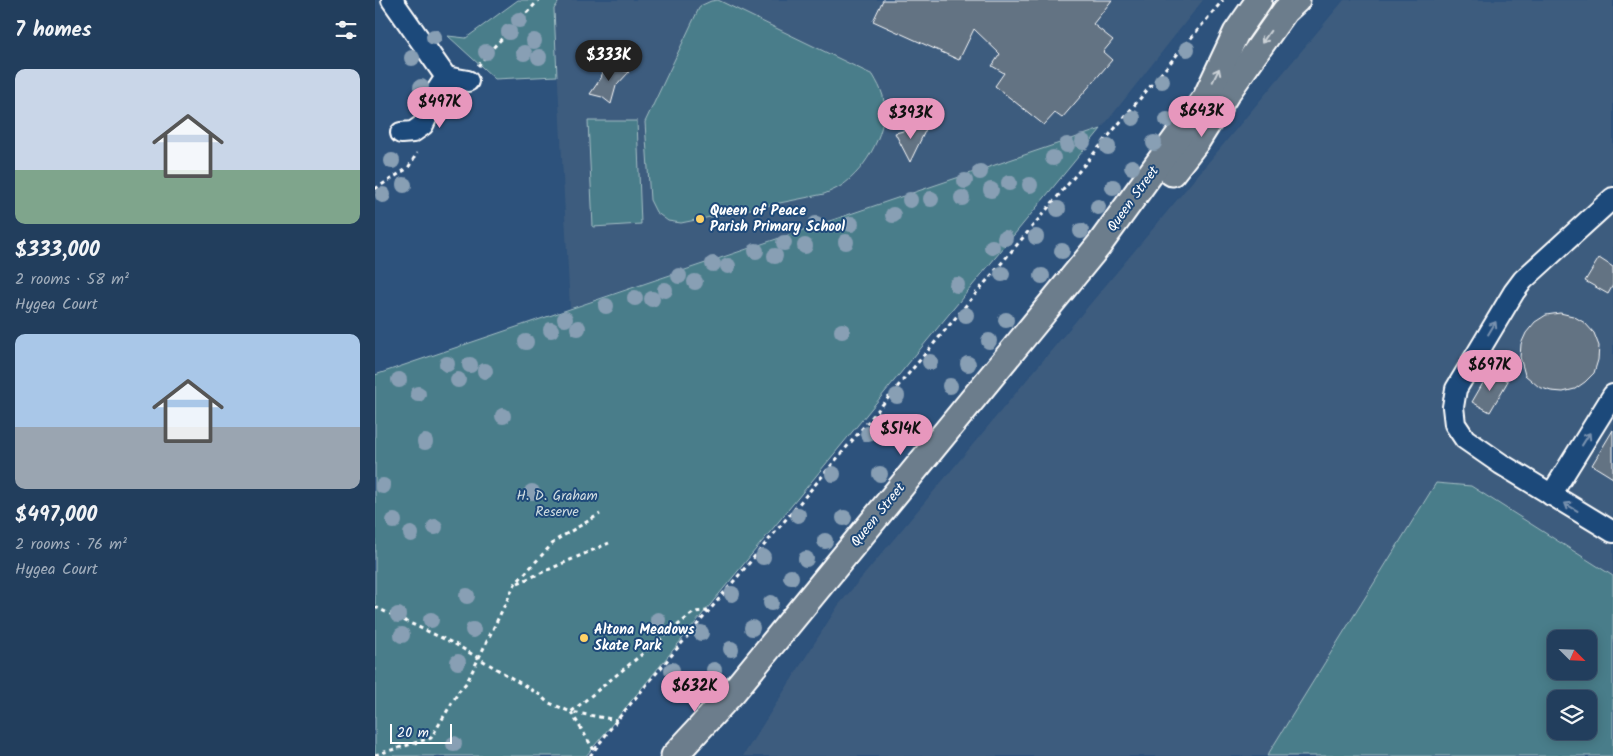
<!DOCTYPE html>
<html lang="en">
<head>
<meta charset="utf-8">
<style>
	:root { --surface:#223e5d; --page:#2a4563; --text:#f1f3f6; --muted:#a2aebc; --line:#3f5772; --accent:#e797bd }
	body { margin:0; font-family:Kalam,sans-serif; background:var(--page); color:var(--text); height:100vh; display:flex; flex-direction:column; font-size:19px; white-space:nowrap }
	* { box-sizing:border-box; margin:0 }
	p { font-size:16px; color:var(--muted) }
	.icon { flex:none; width:28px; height:28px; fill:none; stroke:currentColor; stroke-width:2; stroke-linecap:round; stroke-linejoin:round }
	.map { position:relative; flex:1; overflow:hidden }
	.side { display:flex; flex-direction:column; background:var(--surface); width:375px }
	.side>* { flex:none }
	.needle { width:32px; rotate:114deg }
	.controls { position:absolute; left:1172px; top:630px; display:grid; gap:10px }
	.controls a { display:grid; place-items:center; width:50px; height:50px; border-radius:10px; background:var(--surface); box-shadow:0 2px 12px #0003,0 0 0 1px var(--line); font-size:25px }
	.scale { position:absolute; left:15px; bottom:12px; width:62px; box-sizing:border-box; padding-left:5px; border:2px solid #fff; border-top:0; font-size:14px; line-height:18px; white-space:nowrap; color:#fff; -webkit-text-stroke:4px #1f4a7a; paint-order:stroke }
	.price { position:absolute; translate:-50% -42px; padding:0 11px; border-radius:18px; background:var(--accent); color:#111; font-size:16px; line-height:32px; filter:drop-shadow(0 1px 2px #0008) }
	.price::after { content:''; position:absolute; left:50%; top:30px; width:15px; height:11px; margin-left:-8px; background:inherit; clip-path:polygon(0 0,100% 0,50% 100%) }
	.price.current { background:#222; color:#fff }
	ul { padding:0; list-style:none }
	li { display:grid; align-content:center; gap:10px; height:265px; padding:0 15px }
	li span { display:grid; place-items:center; height:155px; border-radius:10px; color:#555 }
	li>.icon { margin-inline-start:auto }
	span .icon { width:90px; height:90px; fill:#fffc; stroke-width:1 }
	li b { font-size:21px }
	h2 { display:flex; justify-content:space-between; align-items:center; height:60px; padding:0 15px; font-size:21px }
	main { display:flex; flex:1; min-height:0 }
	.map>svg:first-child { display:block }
</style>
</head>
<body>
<main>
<section class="side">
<h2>7 homes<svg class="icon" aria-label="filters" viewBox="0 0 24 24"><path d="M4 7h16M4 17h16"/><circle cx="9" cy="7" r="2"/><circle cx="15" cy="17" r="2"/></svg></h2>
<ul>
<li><span style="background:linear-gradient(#c9d6e8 65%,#7fa58c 0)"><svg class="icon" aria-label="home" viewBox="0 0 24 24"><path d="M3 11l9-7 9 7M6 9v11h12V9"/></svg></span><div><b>$333,000</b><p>2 rooms · 58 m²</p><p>Hygea Court</p></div></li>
<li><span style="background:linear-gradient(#a9c7e8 60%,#9aa5b1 0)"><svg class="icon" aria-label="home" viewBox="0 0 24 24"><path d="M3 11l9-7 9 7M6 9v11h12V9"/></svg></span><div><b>$497,000</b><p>2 rooms · 76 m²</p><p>Hygea Court</p></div></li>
</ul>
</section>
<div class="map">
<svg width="1238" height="756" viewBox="0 0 1238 756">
	<rect width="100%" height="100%" fill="#2d527c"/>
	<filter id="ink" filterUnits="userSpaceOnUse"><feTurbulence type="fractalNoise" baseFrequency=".02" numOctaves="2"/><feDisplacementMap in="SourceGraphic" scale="10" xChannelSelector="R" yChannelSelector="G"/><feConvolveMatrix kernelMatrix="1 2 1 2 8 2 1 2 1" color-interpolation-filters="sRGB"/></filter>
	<g filter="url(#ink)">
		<!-- built -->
		<g fill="#3d5c7e" fill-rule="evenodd">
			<polygon points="186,0 828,0 726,129 195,308 179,8"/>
			<path d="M969 0H1238V756H368L463 606ZM1181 639H1214V671H1181ZM1181 699H1214V731H1181Z"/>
		</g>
		<!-- green -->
		<g fill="#4a7d8a" stroke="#a4bec4" fill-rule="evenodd">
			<polygon points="143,0 185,0 179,9 182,76 120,79 73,36 91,38"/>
			<path d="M343 0 498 75C502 82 506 89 508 96 515 127 492 169 466 186 461 189 454 192 449 194L306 223 293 221 281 212 275 200 270 122 325 6 336 1Z"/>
			<polygon points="213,121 262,121 266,224 218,227"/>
			<polygon points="726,129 211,756 0,756 0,375"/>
			<path d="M1061 483 1096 486 1238 576V756H892ZM1181 639H1214V671H1181ZM1181 699H1214V731H1181Z"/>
		</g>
		<!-- building -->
		<g fill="#637383" stroke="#fff">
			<polygon points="508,0 737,0 718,24 738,40 728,52 737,60 687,118 680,113 669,125 620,86 629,73 617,66 625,54 599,29 584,60 498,21"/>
			<polygon points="231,60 241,69 254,72 241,86 236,104 227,97 215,94 226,78"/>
			<polygon points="553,125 535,162 520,133"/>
			<polygon points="1224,258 1238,267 1238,285 1233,294 1210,281"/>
			<polygon points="1185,313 1198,316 1210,323 1219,333 1224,346 1223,360 1219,373 1210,382 1200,389 1188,392 1176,391 1164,387 1150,375 1145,357 1146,344 1151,333 1160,322 1171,315"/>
			<polygon points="1115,371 1133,381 1115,412 1097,402"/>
			<polygon points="1238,430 1238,478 1217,465"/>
		</g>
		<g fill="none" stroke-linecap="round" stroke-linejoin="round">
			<!-- minor casing -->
			<g stroke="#fff" stroke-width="24">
				<g id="minor">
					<polyline points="17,0 71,77"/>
					<polyline points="26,133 38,132 48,125 54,112 57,98 71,77 93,81"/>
					<polyline points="1238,198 1148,280 1139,292 1081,389 1078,407 1080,424 1090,439 1126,464 1238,532"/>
					<polyline points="1176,495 1238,395"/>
				</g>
			</g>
			<!-- major casing -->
			<g stroke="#fff" stroke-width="29">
				<g id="major">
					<polyline points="797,173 822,141 852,93 910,11 922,0"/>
					<polyline points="299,756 358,692 724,245 831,97 861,33 884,0"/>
				</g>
			</g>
			<!-- path -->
			<g stroke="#fff" stroke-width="3" stroke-dasharray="4 4" stroke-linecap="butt">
				<polyline points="103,66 113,53 164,0"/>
				<polyline points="0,189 33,168 42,153"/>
				<polyline points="143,583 234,543"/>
				<polyline points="0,607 80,644 165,695 172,702 196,712 319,612 334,611"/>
				<polyline points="219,750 196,712 242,720"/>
				<polyline points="0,755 56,738 84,691 92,682 140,584 181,540 225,514"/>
				<polyline points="215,756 242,720 848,0"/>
			</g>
			<!-- minor -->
			<use href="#minor" stroke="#1f4a7a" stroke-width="20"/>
			<!-- major -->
			<use href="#major" stroke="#6c7d8c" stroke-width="25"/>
		</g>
		<!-- trees -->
		<g fill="#889fb4">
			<circle cx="144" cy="20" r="8"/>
			<circle cx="134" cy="32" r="8"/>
			<circle cx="59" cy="37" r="8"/>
			<circle cx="159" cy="41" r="8"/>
			<circle cx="812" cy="49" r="8"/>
			<circle cx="111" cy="52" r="8"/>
			<circle cx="149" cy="53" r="8"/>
			<circle cx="164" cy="57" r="8"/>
			<circle cx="37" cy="58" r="8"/>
			<circle cx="787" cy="81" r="8"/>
			<circle cx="46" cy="87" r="8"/>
			<circle cx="78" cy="98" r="8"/>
			<circle cx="758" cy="118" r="8"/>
			<circle cx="792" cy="120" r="8"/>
			<circle cx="708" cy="142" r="8"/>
			<circle cx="779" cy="143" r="8"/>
			<circle cx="692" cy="145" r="8"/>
			<circle cx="733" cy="147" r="8"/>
			<circle cx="678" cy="158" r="8"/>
			<circle cx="17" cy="161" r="8"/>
			<circle cx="757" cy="167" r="8"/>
			<circle cx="605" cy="172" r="8"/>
			<circle cx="590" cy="181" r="8"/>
			<circle cx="634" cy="183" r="8"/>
			<circle cx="29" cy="185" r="8"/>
			<circle cx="655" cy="185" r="8"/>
			<circle cx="738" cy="187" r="8"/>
			<circle cx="616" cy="190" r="8"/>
			<circle cx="8" cy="195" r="8"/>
			<circle cx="587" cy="198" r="8"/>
			<circle cx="556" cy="199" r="8"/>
			<circle cx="535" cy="200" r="8"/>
			<circle cx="723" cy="207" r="8"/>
			<circle cx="683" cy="209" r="8"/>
			<circle cx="518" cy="215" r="8"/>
			<circle cx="441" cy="224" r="8"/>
			<circle cx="476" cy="224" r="8"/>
			<circle cx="706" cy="231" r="8"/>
			<circle cx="661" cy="237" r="8"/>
			<circle cx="630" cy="238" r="8"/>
			<circle cx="471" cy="242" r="8"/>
			<circle cx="409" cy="243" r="8"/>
			<circle cx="430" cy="246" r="8"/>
			<circle cx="617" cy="247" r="8"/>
			<circle cx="381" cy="251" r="8"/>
			<circle cx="687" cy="251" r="8"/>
			<circle cx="400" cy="256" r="8"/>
			<circle cx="338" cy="264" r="8"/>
			<circle cx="353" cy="266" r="8"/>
			<circle cx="627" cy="274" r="8"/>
			<circle cx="304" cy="276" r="8"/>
			<circle cx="667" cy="276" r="8"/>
			<circle cx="320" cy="282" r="8"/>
			<circle cx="582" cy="285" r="8"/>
			<circle cx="290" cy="290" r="8"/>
			<circle cx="260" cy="298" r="8"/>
			<circle cx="277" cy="299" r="8"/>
			<circle cx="231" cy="306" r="8"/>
			<circle cx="591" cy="315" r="8"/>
			<circle cx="190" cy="319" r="8"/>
			<circle cx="631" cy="320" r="8"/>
			<circle cx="203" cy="328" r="8"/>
			<circle cx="176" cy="330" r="8"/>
			<circle cx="467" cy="331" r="8"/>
			<circle cx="614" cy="341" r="8"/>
			<circle cx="151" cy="342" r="8"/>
			<circle cx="555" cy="362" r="8"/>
			<circle cx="72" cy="364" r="8"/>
			<circle cx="593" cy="364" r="8"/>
			<circle cx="95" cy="365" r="8"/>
			<circle cx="110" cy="371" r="8"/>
			<circle cx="24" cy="380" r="8"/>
			<circle cx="83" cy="380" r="8"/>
			<circle cx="575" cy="386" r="8"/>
			<circle cx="43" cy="394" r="8"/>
			<circle cx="522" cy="396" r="8"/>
			<circle cx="128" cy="416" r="8"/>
			<circle cx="541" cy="428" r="8"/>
			<circle cx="493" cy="434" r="8"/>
			<circle cx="50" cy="442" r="8"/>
			<circle cx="458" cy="474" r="8"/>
			<circle cx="505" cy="474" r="8"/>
			<circle cx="8" cy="486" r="8"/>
			<circle cx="157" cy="492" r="8"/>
			<circle cx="423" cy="515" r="8"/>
			<circle cx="469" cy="518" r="8"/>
			<circle cx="19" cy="521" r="8"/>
			<circle cx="60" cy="527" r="8"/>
			<circle cx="36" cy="534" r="8"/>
			<circle cx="450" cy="541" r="8"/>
			<circle cx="388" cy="557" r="8"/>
			<circle cx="431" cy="559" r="8"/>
			<circle cx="416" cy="577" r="8"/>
			<circle cx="357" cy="594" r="8"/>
			<circle cx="92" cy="596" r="8"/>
			<circle cx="396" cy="603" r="8"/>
			<circle cx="23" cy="615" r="8"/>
			<circle cx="56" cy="620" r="8"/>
			<circle cx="283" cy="620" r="8"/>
			<circle cx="377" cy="628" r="8"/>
			<circle cx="98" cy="630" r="8"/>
			<circle cx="326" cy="633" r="8"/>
			<circle cx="27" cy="635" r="8"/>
			<circle cx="356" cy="649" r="8"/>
			<circle cx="83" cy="662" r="8"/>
			<circle cx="297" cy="670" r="8"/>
			<circle cx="339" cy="670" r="8"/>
			<circle cx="319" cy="695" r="8"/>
			<circle cx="79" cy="744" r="8"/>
		</g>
		<!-- one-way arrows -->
		<defs><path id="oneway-shaft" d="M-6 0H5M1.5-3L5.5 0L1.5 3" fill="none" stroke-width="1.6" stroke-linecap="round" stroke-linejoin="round" transform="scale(1.25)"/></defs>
		<g stroke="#ccd2d7">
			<use href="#oneway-shaft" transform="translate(891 37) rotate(125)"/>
			<use href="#oneway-shaft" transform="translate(841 75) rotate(-64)"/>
		</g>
		<g stroke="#7992af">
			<use href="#oneway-shaft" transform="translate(1117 328) rotate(-59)"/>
			<use href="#oneway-shaft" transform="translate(1211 439) rotate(-58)"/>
			<use href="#oneway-shaft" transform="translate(1196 507) rotate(-149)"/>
		</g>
	</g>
	<!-- markers -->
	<g fill="#ffd166" stroke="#1f4a7a" stroke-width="2">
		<circle cx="325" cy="219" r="5"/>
		<circle cx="209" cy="638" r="5"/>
	</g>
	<g text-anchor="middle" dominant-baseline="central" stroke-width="4" stroke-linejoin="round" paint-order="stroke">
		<!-- street labels -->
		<g font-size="14" fill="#fff" stroke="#1f4a7a">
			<text transform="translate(758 199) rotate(-54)">Queen Street</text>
			<text transform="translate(503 515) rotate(-51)">Queen Street</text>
		</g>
		<!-- poi labels -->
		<g font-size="14" font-weight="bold" fill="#fff" stroke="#1f4a7a" text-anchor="start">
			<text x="335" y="211">Queen of Peace<tspan x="335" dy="16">Parish Primary School</tspan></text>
			<text x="219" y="630">Altona Meadows<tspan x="219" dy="16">Skate Park</tspan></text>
		</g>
		<!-- park labels -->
		<g font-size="14" fill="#d2dee2" stroke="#1f4a7a">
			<text x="182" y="496">H. D. Graham<tspan x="182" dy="16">Reserve</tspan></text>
		</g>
	</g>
</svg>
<div class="controls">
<a><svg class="needle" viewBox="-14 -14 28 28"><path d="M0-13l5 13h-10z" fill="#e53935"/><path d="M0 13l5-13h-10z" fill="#a2aebc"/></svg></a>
<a><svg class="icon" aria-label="layers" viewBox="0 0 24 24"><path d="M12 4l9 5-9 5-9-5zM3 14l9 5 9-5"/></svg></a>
</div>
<div class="scale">20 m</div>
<b class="price current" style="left:234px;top:82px">$333K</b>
<b class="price" style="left:65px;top:129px">$497K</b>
<b class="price" style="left:827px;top:138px">$643K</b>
<b class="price" style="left:536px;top:140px">$393K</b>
<b class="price" style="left:1115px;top:392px">$697K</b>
<b class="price" style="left:526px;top:456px">$514K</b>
<b class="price" style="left:320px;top:713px">$632K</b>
</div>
</main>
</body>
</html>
